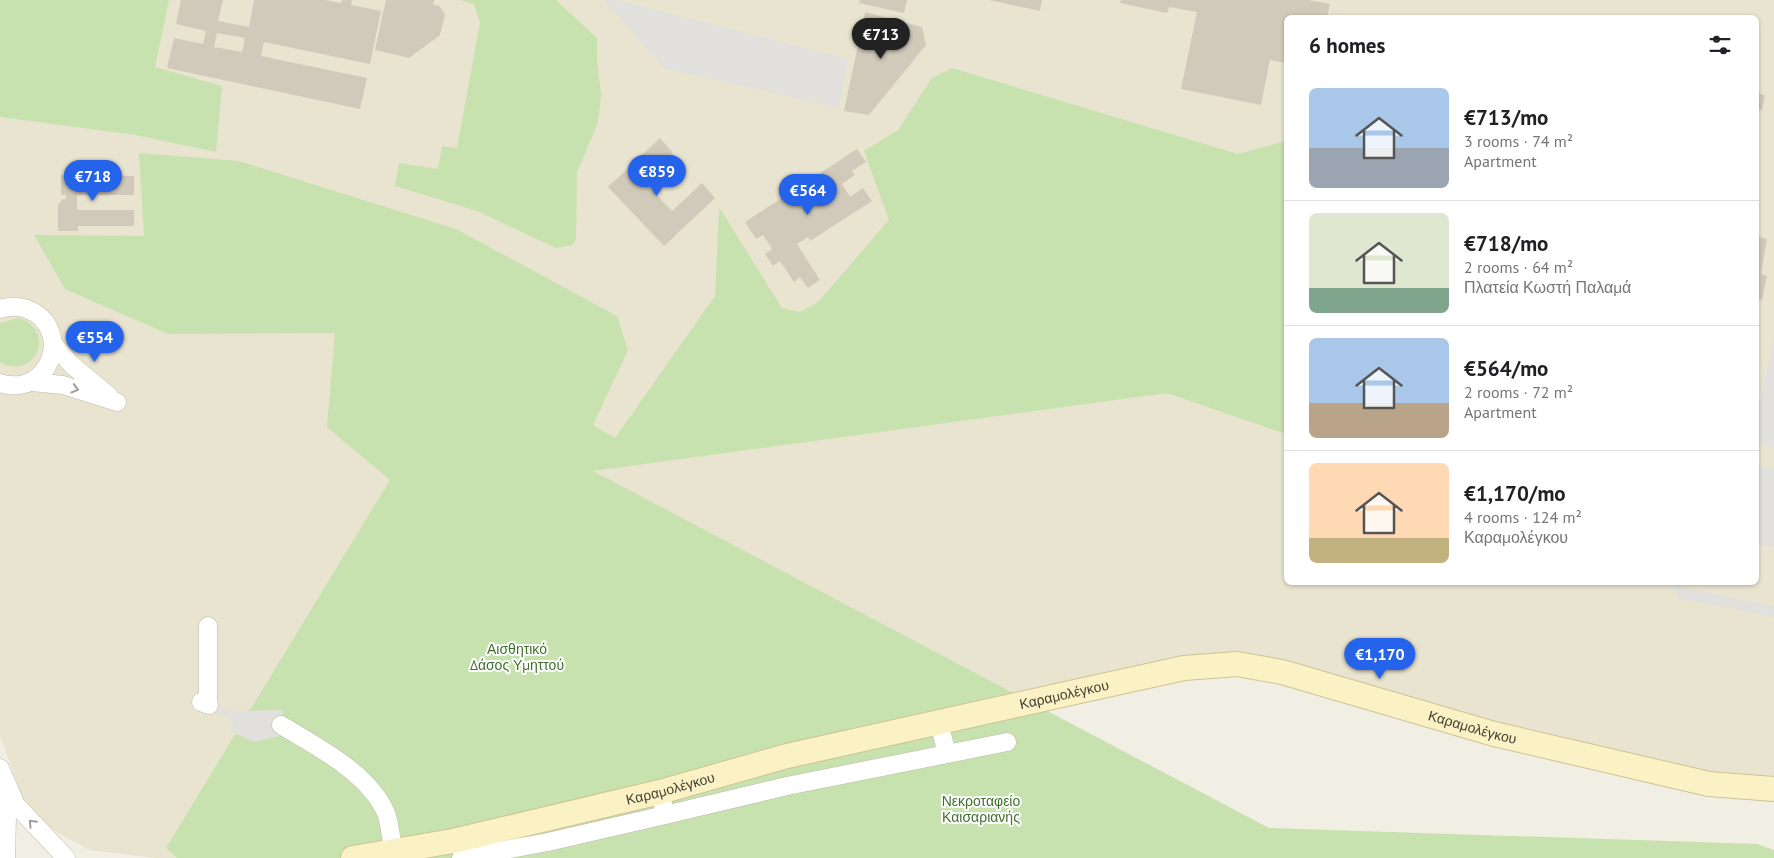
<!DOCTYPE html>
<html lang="en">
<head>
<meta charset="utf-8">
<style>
	:root { --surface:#fff; --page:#f2f2f2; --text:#202124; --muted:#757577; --line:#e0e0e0; --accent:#2563eb }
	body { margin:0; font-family:"PT Sans",sans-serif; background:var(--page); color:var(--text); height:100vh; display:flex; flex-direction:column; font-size:19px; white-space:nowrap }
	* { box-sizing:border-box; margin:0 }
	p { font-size:16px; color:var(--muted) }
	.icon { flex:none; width:28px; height:28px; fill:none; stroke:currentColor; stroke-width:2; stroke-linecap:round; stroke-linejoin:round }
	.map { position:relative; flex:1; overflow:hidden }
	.sheet { position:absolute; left:1284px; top:15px; width:475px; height:570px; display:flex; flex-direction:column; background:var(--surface); border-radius:8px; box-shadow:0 1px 4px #0004 }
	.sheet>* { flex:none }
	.price { position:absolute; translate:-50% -42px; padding:0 11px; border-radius:18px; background:var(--accent); color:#fff; font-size:16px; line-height:32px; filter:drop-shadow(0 1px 2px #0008) }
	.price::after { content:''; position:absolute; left:50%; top:30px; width:15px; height:11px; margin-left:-8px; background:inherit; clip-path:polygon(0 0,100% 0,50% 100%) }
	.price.active { background:#222; color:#fff }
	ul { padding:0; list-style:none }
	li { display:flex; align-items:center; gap:15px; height:125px; padding:0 25px }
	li+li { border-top:1px solid var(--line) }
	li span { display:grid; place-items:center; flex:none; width:140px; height:100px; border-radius:8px; color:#555 }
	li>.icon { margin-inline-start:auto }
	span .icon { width:60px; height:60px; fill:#fffc; stroke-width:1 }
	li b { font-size:21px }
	h2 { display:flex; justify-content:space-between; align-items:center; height:60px; padding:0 25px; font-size:21px }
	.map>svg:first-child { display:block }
</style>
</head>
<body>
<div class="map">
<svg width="1774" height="858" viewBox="0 0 1774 858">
	<rect width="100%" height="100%" fill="#f1eee4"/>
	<!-- education -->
	<path fill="#e9e4cf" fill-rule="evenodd" d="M0 0H1774V781L1651 771 1233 657 283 858H155L89 850 48 827 22 797 0 736ZM1286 18H1756V582H1286Z"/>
	<!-- green -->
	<g fill="#c7e2af">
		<polygon points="0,0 169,0 155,67 222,86 216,152 136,135 0,117"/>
		<polygon points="460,0 556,0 597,38 597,61 601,94 598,123 577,172 576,239 573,245 556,248 477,211 395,186 399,163 438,169 442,146 457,148 480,23 474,4"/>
		<polygon points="952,68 1238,154 1286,141 1286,434 1167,393 593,471 1269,828 1757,844 1774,850 1774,858 177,858 166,848 390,480 327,427 335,333 168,334 65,289 34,235 144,236 139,153 239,161 456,229 617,316 628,350 593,425 615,438 715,296 719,207 782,308 800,312 818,302 889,220 864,151 898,130 932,78"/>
		<path d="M18 318C58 329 35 382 0 362V323Z"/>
	</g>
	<!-- parking -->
	<g fill="#e1e0dc">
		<polygon points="604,0 616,0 849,59 838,108 664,68"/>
		<polygon points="1774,337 1774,447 1756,443 1756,423"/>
		<polygon points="1756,465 1774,469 1774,547 1756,543"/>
		<polygon points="1671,585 1774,606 1774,617 1680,599"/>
		<polygon points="200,705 216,705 234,711 283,710 279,736 254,742 230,731 234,722"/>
	</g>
	<!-- building -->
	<g fill="#d1caba" fill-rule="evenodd">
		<path d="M181 0H223L218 21 249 27 254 0H325L341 3 342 0H352L351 5 381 11 370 64 264 42 261 56 367 78 360 109 167 68 174 38 203 44 206 31 176 24ZM217 33 245 38 242 52 214 47Z"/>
		<polygon points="386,0 434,0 433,5 439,6 445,14 440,35 409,58 375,50"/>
		<polygon points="860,0 907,0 904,13 859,3"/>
		<polygon points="989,0 1042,0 1040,11"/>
		<polygon points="1121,0 1308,0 1330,4 1327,18 1286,18 1286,63 1270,60 1261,105 1181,89 1197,12 1169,7 1167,13 1120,3"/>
		<polygon points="865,12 922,27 926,45 869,115 844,111"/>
		<polygon points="1756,93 1765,95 1762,110 1756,109"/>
		<polygon points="660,138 673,153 643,181 672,211 702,183 715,198 664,246 608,187"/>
		<polygon points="857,149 866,162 852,171 855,175 842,184 850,197 863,188 872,201 810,241 808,237 797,244 820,280 808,288 800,277 794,282 780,261 773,266 765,254 772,249 763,235 756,239 745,222"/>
		<polygon points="61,175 134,176 134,195 77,195 77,210 134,210 134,226 78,226 78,231 58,231 58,205 63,199 66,199 66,195 61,195"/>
		<polygon points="1756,236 1767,239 1761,274 1767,276 1762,300 1756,299"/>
	</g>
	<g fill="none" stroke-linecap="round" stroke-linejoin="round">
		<!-- street casing -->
		<g stroke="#beb9aa" stroke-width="19">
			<g id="street">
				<path d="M0 309C8 306 19 306 27 309 75 328 50 399 0 383"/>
				<polyline points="54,345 72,365 109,396"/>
				<polyline points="32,382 63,385 117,402"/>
				<polyline points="208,626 208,700 201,702 209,705"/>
				<polyline points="939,723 947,754"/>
				<path d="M281 725C316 746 369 773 386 813 391 826 391 844 395 858"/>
				<polyline points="0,768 16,805 66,858"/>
				<polyline points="2,789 7,816 6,858"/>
				<polyline points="665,815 787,786 1007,742"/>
				<polyline points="461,858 548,842 665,815 663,804"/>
			</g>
		</g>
		<!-- secondary casing -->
		<g stroke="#cec396" stroke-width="26">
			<g id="secondary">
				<path id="s1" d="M353 858 453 841 660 792 787 756 1084 690 1184 668 1237 664 1282 672 1494 734 1709 784 1774 789"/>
			</g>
		</g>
		<!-- street -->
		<use href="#street" stroke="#fff" stroke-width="18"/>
		<!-- secondary -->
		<use href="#secondary" stroke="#faf2c4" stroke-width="24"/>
	</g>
	<!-- one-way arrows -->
	<defs><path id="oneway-chevron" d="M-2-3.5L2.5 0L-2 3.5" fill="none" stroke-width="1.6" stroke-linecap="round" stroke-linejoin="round" transform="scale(1.25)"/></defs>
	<g stroke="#a09e9a">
		<use href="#oneway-chevron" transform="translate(75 389) rotate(17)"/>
		<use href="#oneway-chevron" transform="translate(32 823) rotate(-133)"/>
	</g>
	<g text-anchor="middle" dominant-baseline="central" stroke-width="4" stroke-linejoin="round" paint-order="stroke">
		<!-- park labels -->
		<g font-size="14" fill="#406f2c" stroke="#fff">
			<text x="517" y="649">Αισθητικό<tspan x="517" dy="16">Δάσος Υμηττού</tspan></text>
			<text x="981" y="801">Νεκροταφείο<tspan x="981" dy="16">Καισαριανής</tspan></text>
		</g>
		<!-- street labels -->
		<g font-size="14" fill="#423e34" stroke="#fff">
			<text stroke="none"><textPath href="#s1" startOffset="730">Καραμολέγκου</textPath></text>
			<text stroke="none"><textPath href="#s1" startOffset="1150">Καραμολέγκου</textPath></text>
			<text stroke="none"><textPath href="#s1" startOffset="325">Καραμολέγκου</textPath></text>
		</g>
	</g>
</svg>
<b class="price active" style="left:881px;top:60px">€713</b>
<b class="price" style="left:657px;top:197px">€859</b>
<b class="price" style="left:93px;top:202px">€718</b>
<b class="price" style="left:808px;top:216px">€564</b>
<b class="price" style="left:95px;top:363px">€554</b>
<b class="price" style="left:1380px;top:680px">€1,170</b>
<section class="sheet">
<h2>6 homes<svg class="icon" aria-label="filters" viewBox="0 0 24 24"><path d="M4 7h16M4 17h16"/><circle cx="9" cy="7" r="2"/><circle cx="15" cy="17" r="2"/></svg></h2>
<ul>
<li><span style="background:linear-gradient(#a9c7e8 60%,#9aa5b1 0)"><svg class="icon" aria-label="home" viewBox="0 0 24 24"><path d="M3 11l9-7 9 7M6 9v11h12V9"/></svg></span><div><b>€713/mo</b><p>3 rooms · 74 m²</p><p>Apartment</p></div></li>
<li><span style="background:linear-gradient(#dfe7d0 75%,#7fa58c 0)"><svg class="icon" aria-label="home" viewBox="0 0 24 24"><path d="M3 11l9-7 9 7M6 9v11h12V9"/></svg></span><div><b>€718/mo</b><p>2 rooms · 64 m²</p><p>Πλατεία Κωστή Παλαμά</p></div></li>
<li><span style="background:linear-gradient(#a9c7e8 65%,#b9a48a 0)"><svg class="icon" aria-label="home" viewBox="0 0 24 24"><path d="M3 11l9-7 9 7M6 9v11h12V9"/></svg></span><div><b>€564/mo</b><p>2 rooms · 72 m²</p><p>Apartment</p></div></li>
<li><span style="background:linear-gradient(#ffd9b3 75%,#c2b280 0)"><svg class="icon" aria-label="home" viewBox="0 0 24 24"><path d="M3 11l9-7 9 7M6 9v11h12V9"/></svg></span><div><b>€1,170/mo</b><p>4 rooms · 124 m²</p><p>Καραμολέγκου</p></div></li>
</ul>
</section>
</div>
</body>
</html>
